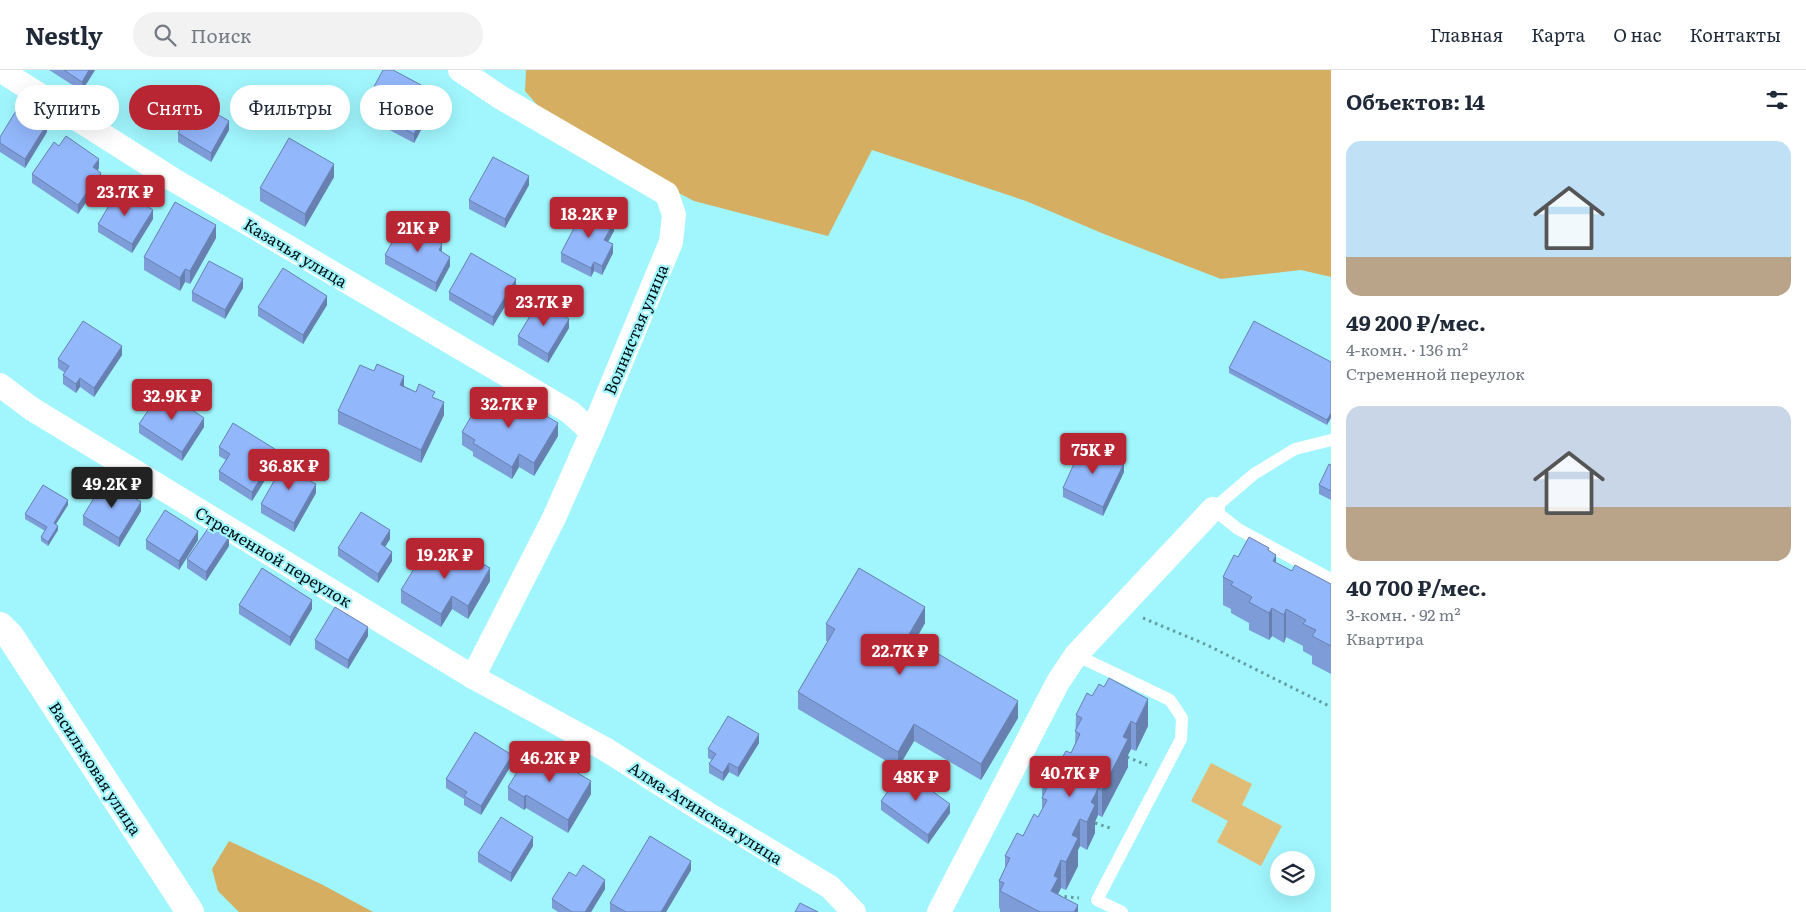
<!DOCTYPE html>
<html lang="ru">
<head>
<meta charset="utf-8">
<style>
	:root { --surface:#fff; --page:#f2f2f3; --text:#1f2937; --muted:#747a83; --line:#e0e1e3; --accent:#b72632 }
	body { margin:0; font-family:Literata,serif; background:var(--page); color:var(--text); height:100vh; display:flex; flex-direction:column; font-size:19px; white-space:nowrap }
	* { box-sizing:border-box; margin:0 }
	p { font-size:16px; color:var(--muted) }
	.icon { flex:none; width:28px; height:28px; fill:none; stroke:currentColor; stroke-width:2; stroke-linecap:round; stroke-linejoin:round }
	.map { position:relative; flex:1; overflow:hidden }
	.sheet { display:flex; flex-direction:column; background:var(--surface); width:475px }
	.sheet>* { flex:none }
	.top-card { position:absolute; left:15px; top:15px; width:475px; height:45px; display:flex; gap:10px }
	.fabs { position:absolute; left:1270px; top:781px; display:grid; gap:10px }
	.fabs a { display:grid; place-items:center; width:45px; height:45px; border-radius:50%; background:var(--surface); box-shadow:0 5px 20px #0002; font-size:25px }
	.price { position:absolute; translate:-50% -42px; padding:0 11px; border-radius:5px; background:var(--accent); color:#fff; font-size:16px; line-height:32px; filter:drop-shadow(0 1px 2px #0008) }
	.price::after { content:''; position:absolute; left:50%; top:30px; width:15px; height:11px; margin-left:-8px; background:inherit; clip-path:polygon(0 0,100% 0,50% 100%) }
	.price.active { background:#222; color:#fff }
	ul { padding:0; list-style:none }
	li { display:grid; align-content:center; gap:10px; height:265px; padding:0 15px }
	li span { display:grid; place-items:center; height:155px; border-radius:15px; color:#555 }
	li>.icon { margin-inline-start:auto }
	span .icon { width:90px; height:90px; fill:#fffc; stroke-width:1 }
	li b { font-size:21px }
	h2 { display:flex; justify-content:space-between; align-items:center; height:60px; padding:0 15px; font-size:21px }
	.pill { padding:0 18px; border-radius:22px; background:var(--surface); box-shadow:0 5px 20px #0002; font-size:18px; line-height:45px }
	.pill.active { background:var(--accent); color:#fff }
	header { display:flex; align-items:center; gap:30px; box-sizing:border-box; height:70px; padding:0 25px; background:var(--surface); border-bottom:1px solid var(--line) }
	header strong { font-size:24px }
	nav { display:flex; gap:28px; margin-inline-start:auto; font-size:18px }
	.search { width:350px; height:45px; background:var(--page); display:flex; align-items:center; gap:12px; box-sizing:border-box; padding:0 18px; border-radius:28px; color:var(--muted); font-size:19px }
	main { display:flex; flex:1; min-height:0 }
	.map>svg:first-child { display:block }
</style>
</head>
<body>
<header>
<strong>Nestly</strong>
<div class="search"><svg class="icon" aria-label="search" viewBox="0 0 24 24"><circle cx="10" cy="10" r="6"/><path d="M15 15l6 6"/></svg>Поиск</div>
<nav><a>Главная</a><a>Карта</a><a>О нас</a><a>Контакты</a></nav>
</header>
<main>
<div class="map">
<svg width="1331" height="842" viewBox="0 0 1331 842">
	<rect width="100%" height="100%" fill="#a1f6fd"/>
	<!-- green -->
	<polygon fill="#e1bc77" points="1211,693 1252,714 1242,735 1282,756 1261,796 1217,772 1228,751 1191,731"/>
	<!-- forest -->
	<g fill="#d5ae62">
		<polygon points="526,0 1331,0 1331,207 1301,200 1221,209 1104,164 1026,131 872,80 828,166 694,131 559,60 525,21"/>
		<polygon points="229,771 321,814 373,842 239,842 218,821 212,799"/>
	</g>
	<g fill="none" stroke-linecap="round" stroke-linejoin="round">
		<!-- path -->
		<g stroke="#629ca1" stroke-width="3" stroke-dasharray="2.5 4" stroke-linecap="butt">
			<polyline points="1143,548 1207,575 1331,637"/>
			<polyline points="1127,687 1147,695"/>
			<polyline points="1095,753 1113,759"/>
			<polyline points="1058,826 1079,828"/>
		</g>
		<!-- lane -->
		<g stroke="#fff" stroke-width="12">
			<polyline points="1331,370 1295,379 1254,404 1213,439 1238,459 1331,509"/>
			<polyline points="1076,585 1170,630 1182,648 1181,669 1097,830 1122,842"/>
		</g>
		<!-- street -->
		<g stroke="#fff" stroke-width="24">
			<polyline points="0,0 172,109 570,342 592,362"/>
			<polyline points="460,0 500,27 667,124 674,145 671,172 592,362 554,448 473,607"/>
			<polyline points="0,315 32,339 473,607 605,679 708,744 830,817 854,842"/>
			<polyline points="939,842 1058,612 1076,585 1213,439"/>
		</g>
		<!-- secondary -->
		<polyline stroke="#fff" stroke-width="28" points="0,556 10,566 190,842"/>
	</g>
	<!-- wall -->
	<g fill="#7e9dd8">
		<polygon points="49,0 95,0 82,21"/>
		<polygon points="436,32 414,73 363,46 363,37"/>
		<polygon points="229,60 211,92 178,72 178,63"/>
		<polygon points="47,62 25,98 0,82 0,67"/>
		<polygon points="59,76 99,98 98,100 101,111 78,144 32,113 32,104"/>
		<polygon points="334,107 305,157 260,131 260,118"/>
		<polygon points="529,115 505,158 469,139 469,130"/>
		<polygon points="153,149 132,183 98,162 98,154"/>
		<polygon points="614,161 608,172 613,183 602,205 594,201 591,207 561,192 561,183"/>
		<polygon points="216,168 190,214 185,212 180,221 144,200 144,187"/>
		<polygon points="442,182 450,196 436,222 385,194 385,185"/>
		<polygon points="243,218 225,249 192,231 192,222"/>
		<polygon points="516,218 493,256 449,230 449,222"/>
		<polygon points="327,235 303,274 258,246 258,237"/>
		<polygon points="569,258 548,293 518,275 518,266"/>
		<polygon points="122,285 94,327 80,317 76,323 63,314 63,305 65,303 58,298 58,289"/>
		<polygon points="1331,292 1327,355 1229,303 1229,298"/>
		<polygon points="404,316 416,322 435,328 444,345 421,393 338,354 338,341"/>
		<polygon points="139,354 204,357 182,391 139,363"/>
		<polygon points="462,362 558,366 534,406 519,397 512,409 473,386 473,382 462,375"/>
		<polygon points="219,377 278,389 252,431 219,410 219,401 226,390 219,386"/>
		<polygon points="1331,395 1331,430 1319,424 1319,415"/>
		<polygon points="1124,402 1103,446 1063,427 1063,418"/>
		<polygon points="305,404 303,407 316,423 294,462 261,443 261,434"/>
		<polygon points="68,435 56,454 58,460 48,476 41,471 41,467 45,461 25,449 25,444"/>
		<polygon points="141,441 119,477 83,455 83,446"/>
		<polygon points="390,469 385,477 392,491 378,513 338,486 338,478"/>
		<polygon points="146,470 198,470 179,500 146,479"/>
		<polygon points="229,476 206,511 187,498 187,489"/>
		<polygon points="1269,481 1276,493 1292,501 1331,514 1331,604 1312,594 1312,586 1303,581 1303,576 1286,567 1284,573 1272,566 1269,570 1249,560 1249,553 1231,543 1231,539 1223,535 1223,507 1238,487"/>
		<polygon points="447,494 490,511 468,549 452,539 441,557 401,533 401,520"/>
		<polygon points="239,535 312,539 290,576 239,544"/>
		<polygon points="925,553 915,571 1018,648 981,710 914,671 898,698 798,639 798,622 828,571 826,571 826,554"/>
		<polygon points="368,566 348,599 315,579 315,570"/>
		<polygon points="1087,623 1148,656 1136,681 1131,679 1128,685 1128,697 1102,747 1098,745 1095,752 1095,763 1087,780 1080,776 1078,780 1078,796 1066,820 1061,818 1058,824 1078,842 1000,842 1000,839 999,838 999,811 1005,798 1005,786 1038,747 1042,740 1042,713 1059,693 1071,683 1075,675 1076,645"/>
		<polygon points="759,673 738,707 729,702 723,711 709,703 709,694 712,690 708,688 708,679"/>
		<polygon points="512,694 481,745 464,735 464,729 446,718 446,709"/>
		<polygon points="508,717 591,724 568,763 526,738 524,740 508,730"/>
		<polygon points="881,731 950,743 928,774 881,740"/>
		<polygon points="533,776 511,812 478,792 478,783"/>
		<polygon points="691,800 666,842 610,842 610,833"/>
		<polygon points="576,806 605,819 591,842 558,842 552,838 552,829"/>
	</g>
	<!-- shaded-wall -->
	<g fill="#6780b0">
		<polygon points="89,0 95,0 82,21 82,12"/>
		<polygon points="436,23 436,32 414,73 414,64"/>
		<polygon points="229,51 229,60 211,92 211,83"/>
		<polygon points="47,54 47,62 25,98 25,89"/>
		<polygon points="99,89 99,98 93,106 93,97"/>
		<polygon points="334,94 334,107 305,157 305,144"/>
		<polygon points="101,103 101,111 78,144 78,135"/>
		<polygon points="529,106 529,115 505,158 505,149"/>
		<polygon points="153,140 153,149 132,183 132,174"/>
		<polygon points="614,152 614,161 604,179 604,170"/>
		<polygon points="216,155 216,168 190,214 190,201"/>
		<polygon points="442,174 442,183 439,180"/>
		<polygon points="613,174 613,183 602,205 602,196"/>
		<polygon points="450,187 450,196 436,222 436,213"/>
		<polygon points="594,192 594,201 591,207 591,198"/>
		<polygon points="185,199 185,212 180,221 180,208"/>
		<polygon points="243,209 243,218 225,249 225,240"/>
		<polygon points="516,209 516,218 493,256 493,247"/>
		<polygon points="327,226 327,235 303,274 303,265"/>
		<polygon points="569,249 569,258 548,293 548,284"/>
		<polygon points="122,276 122,285 94,327 94,318"/>
		<polygon points="404,306 404,319 400,315"/>
		<polygon points="80,308 80,317 76,323 76,314"/>
		<polygon points="444,332 444,345 421,393 421,380"/>
		<polygon points="1331,343 1331,348 1327,355 1327,350"/>
		<polygon points="204,348 204,357 182,391 182,382"/>
		<polygon points="558,353 558,366 534,406 534,393"/>
		<polygon points="278,381 278,389 252,431 252,422"/>
		<polygon points="519,384 519,397 512,409 512,397"/>
		<polygon points="1124,393 1124,402 1103,446 1103,437"/>
		<polygon points="305,395 305,404 299,414 299,405"/>
		<polygon points="316,414 316,423 294,462 294,453"/>
		<polygon points="68,430 68,435 54,457 54,453"/>
		<polygon points="141,432 141,441 119,477 119,468"/>
		<polygon points="58,456 58,460 48,476 48,472"/>
		<polygon points="390,460 390,469 381,483 381,474"/>
		<polygon points="198,461 198,470 179,500 179,491"/>
		<polygon points="229,467 229,476 206,511 206,502"/>
		<polygon points="392,482 392,491 378,513 378,504"/>
		<polygon points="1276,485 1276,513 1273,491"/>
		<polygon points="490,498 490,511 468,549 468,536"/>
		<polygon points="452,526 452,539 441,557 441,544"/>
		<polygon points="312,530 312,539 290,576 290,567"/>
		<polygon points="925,537 925,553 908,583 908,566"/>
		<polygon points="1272,538 1272,566 1269,570 1269,543"/>
		<polygon points="1286,539 1286,567 1284,573 1284,545"/>
		<polygon points="368,557 368,566 348,599 348,590"/>
		<polygon points="1148,629 1148,656 1136,681 1136,654"/>
		<polygon points="1018,631 1018,648 981,710 981,694"/>
		<polygon points="1131,651 1131,679 1128,685 1128,697 1102,747 1102,720 1123,667"/>
		<polygon points="914,654 914,671 898,698 898,682"/>
		<polygon points="759,664 759,673 738,707 738,698"/>
		<polygon points="512,685 512,694 481,745 481,736"/>
		<polygon points="729,693 729,702 723,711 723,703"/>
		<polygon points="591,711 591,724 568,763 568,750"/>
		<polygon points="1098,718 1098,745 1095,752 1095,763 1087,780 1087,752 1091,732"/>
		<polygon points="526,725 526,738 524,740 524,727"/>
		<polygon points="950,734 950,743 928,774 928,765"/>
		<polygon points="1080,749 1080,776 1078,780 1078,796 1066,820 1066,792 1072,765"/>
		<polygon points="533,767 533,776 511,812 511,803"/>
		<polygon points="1061,790 1061,818 1058,824 1051,821 1054,806"/>
		<polygon points="691,791 691,800 666,842 661,842"/>
		<polygon points="605,810 605,819 591,842 585,842"/>
		<polygon points="1078,835 1078,842 1074,842"/>
	</g>
	<!-- building -->
	<g fill="#93b7fb" stroke="#6780b0">
		<polygon points="64,0 89,0 82,12"/>
		<polygon points="383,0 393,0 436,23 414,64 363,37"/>
		<polygon points="196,32 229,51 211,83 178,63"/>
		<polygon points="19,36 47,54 25,89 0,73 0,67"/>
		<polygon points="66,66 99,89 93,97 101,103 78,135 32,104 54,72 59,76"/>
		<polygon points="289,68 334,94 305,144 260,118"/>
		<polygon points="493,87 529,106 505,149 469,130"/>
		<polygon points="119,119 153,140 132,174 98,154"/>
		<polygon points="175,132 216,155 190,201 185,199 180,208 144,187"/>
		<polygon points="585,137 614,152 604,170 613,174 602,196 594,192 591,198 561,183"/>
		<polygon points="403,153 442,174 439,180 450,187 436,213 385,185"/>
		<polygon points="471,183 516,209 493,247 449,222"/>
		<polygon points="209,191 243,209 225,240 192,222"/>
		<polygon points="283,198 327,226 303,265 258,237"/>
		<polygon points="539,231 569,249 548,284 518,266"/>
		<polygon points="83,251 122,276 94,318 80,308 76,314 63,305 69,296 58,289"/>
		<polygon points="1254,251 1331,292 1331,343 1327,350 1229,298"/>
		<polygon points="377,294 404,306 400,315 416,322 419,314 435,322 432,327 444,332 421,380 338,341 360,295 374,301"/>
		<polygon points="162,320 204,348 182,382 139,354"/>
		<polygon points="485,323 502,333 508,323 558,353 534,393 519,384 512,397 473,373 475,370 462,362"/>
		<polygon points="233,353 278,381 252,422 219,401 230,384 219,377"/>
		<polygon points="1083,374 1124,393 1103,437 1063,418"/>
		<polygon points="288,386 305,395 299,405 316,414 294,453 261,434"/>
		<polygon points="1329,394 1331,395 1331,421 1319,415"/>
		<polygon points="105,410 141,432 119,468 83,446"/>
		<polygon points="43,415 68,430 54,453 58,456 48,472 41,467 47,457 25,444"/>
		<polygon points="165,440 198,461 179,491 146,470"/>
		<polygon points="361,442 390,460 381,474 392,482 378,504 338,478"/>
		<polygon points="211,454 229,467 206,502 187,489"/>
		<polygon points="1249,467 1269,478 1268,480 1276,485 1273,491 1292,501 1295,495 1331,514 1331,576 1312,566 1316,560 1303,554 1306,550 1286,539 1284,545 1272,538 1269,543 1249,532 1252,527 1231,515 1233,512 1223,507 1234,485 1238,487"/>
		<polygon points="456,478 490,498 468,536 452,526 441,544 401,520 425,481 447,494"/>
		<polygon points="262,498 312,530 290,567 239,535"/>
		<polygon points="859,498 925,537 908,566 1018,631 981,694 914,654 898,682 798,622 835,559 826,554"/>
		<polygon points="335,537 368,557 348,590 315,570"/>
		<polygon points="1109,608 1148,629 1136,654 1131,651 1123,667 1128,669 1102,720 1098,718 1095,725 1091,732 1095,735 1087,752 1080,749 1072,765 1078,768 1066,792 1061,790 1054,806 1058,808 1051,821 1078,835 1074,842 1040,842 1000,821 1004,813 999,811 1010,788 1005,786 1017,763 1023,766 1034,744 1038,747 1047,730 1042,728 1048,716 1042,713 1054,691 1059,693 1066,681 1071,683 1080,664 1075,661 1082,648 1076,645 1087,623 1092,626 1099,614 1104,617"/>
		<polygon points="728,646 759,664 738,698 729,693 723,703 709,694 716,684 708,679"/>
		<polygon points="475,662 512,685 481,736 464,726 467,722 446,709"/>
		<polygon points="533,676 591,711 568,750 526,725 524,727 508,717"/>
		<polygon points="903,700 950,734 928,765 881,731"/>
		<polygon points="501,747 533,767 511,803 478,783"/>
		<polygon points="650,766 691,791 661,842 626,842 610,833"/>
		<polygon points="583,795 605,810 585,842 572,842 552,829 569,802 576,806"/>
		<polygon points="800,833 818,842 795,842"/>
	</g>
	<g text-anchor="middle" dominant-baseline="central" stroke-width="4.5" stroke-linejoin="round" paint-order="stroke">
		<!-- street labels -->
		<g font-size="16" fill="#001012" stroke="#a1f6fd">
			<text transform="translate(296 182) rotate(31)">Казачья улица</text>
			<text transform="translate(635 259) rotate(-67)">Волнистая улица</text>
			<text transform="translate(274 486) rotate(31)">Стременной переулок</text>
			<text transform="translate(96 698) rotate(57)">Васильковая улица</text>
			<text transform="translate(706 742) rotate(32)">Алма-Атинская улица</text>
		</g>
	</g>
</svg>
<div class="fabs">
<a><svg class="icon" aria-label="layers" viewBox="0 0 24 24"><path d="M12 4l9 5-9 5-9-5zM3 14l9 5 9-5"/></svg></a>
</div>
<b class="price" style="left:125px;top:147px">23.7K ₽</b>
<b class="price" style="left:589px;top:169px">18.2K ₽</b>
<b class="price" style="left:418px;top:183px">21K ₽</b>
<b class="price" style="left:544px;top:257px">23.7K ₽</b>
<b class="price" style="left:172px;top:351px">32.9K ₽</b>
<b class="price" style="left:509px;top:359px">32.7K ₽</b>
<b class="price" style="left:1093px;top:405px">75K ₽</b>
<b class="price" style="left:289px;top:421px">36.8K ₽</b>
<b class="price active" style="left:112px;top:439px">49.2K ₽</b>
<b class="price" style="left:445px;top:510px">19.2K ₽</b>
<b class="price" style="left:900px;top:606px">22.7K ₽</b>
<b class="price" style="left:550px;top:713px">46.2K ₽</b>
<b class="price" style="left:1070px;top:728px">40.7K ₽</b>
<b class="price" style="left:916px;top:732px">48K ₽</b>
<div class="top-card">
<a class="pill">Купить</a>
<a class="pill active">Снять</a>
<a class="pill">Фильтры</a>
<a class="pill">Новое</a>
</div>
</div>
<section class="sheet">
<h2>Объектов: 14<svg class="icon" aria-label="filters" viewBox="0 0 24 24"><path d="M4 7h16M4 17h16"/><circle cx="9" cy="7" r="2"/><circle cx="15" cy="17" r="2"/></svg></h2>
<ul>
<li><span style="background:linear-gradient(#bfe0f5 75%,#b9a48a 0)"><svg class="icon" aria-label="home" viewBox="0 0 24 24"><path d="M3 11l9-7 9 7M6 9v11h12V9"/></svg></span><div><b>49 200 ₽/мес.</b><p>4-комн. · 136 m²</p><p>Стременной переулок</p></div></li>
<li><span style="background:linear-gradient(#c9d6e8 65%,#b9a48a 0)"><svg class="icon" aria-label="home" viewBox="0 0 24 24"><path d="M3 11l9-7 9 7M6 9v11h12V9"/></svg></span><div><b>40 700 ₽/мес.</b><p>3-комн. · 92 m²</p><p>Квартира</p></div></li>
</ul>
</section>
</main>
</body>
</html>
